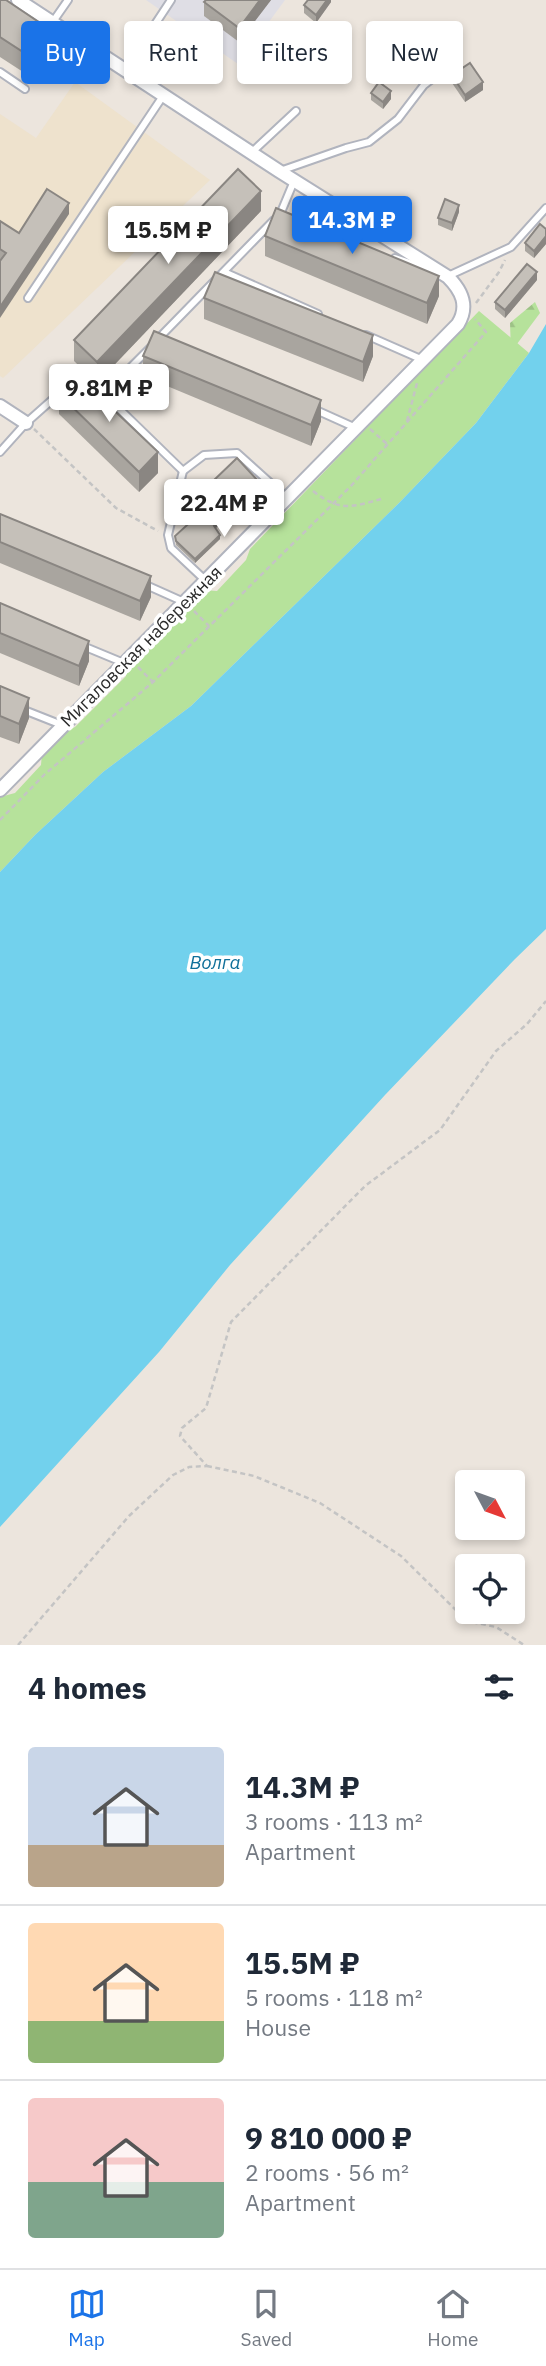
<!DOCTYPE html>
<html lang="en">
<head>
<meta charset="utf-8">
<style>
	:root { --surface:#fff; --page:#f2f2f3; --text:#1f2937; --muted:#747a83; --line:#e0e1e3; --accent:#1a73e8 }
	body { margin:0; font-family:"IBM Plex Sans",sans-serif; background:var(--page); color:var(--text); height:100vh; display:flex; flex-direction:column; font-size:26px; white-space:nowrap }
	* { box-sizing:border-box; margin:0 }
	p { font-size:23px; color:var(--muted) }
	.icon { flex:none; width:38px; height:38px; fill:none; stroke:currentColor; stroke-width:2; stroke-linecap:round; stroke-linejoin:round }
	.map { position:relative; height:1645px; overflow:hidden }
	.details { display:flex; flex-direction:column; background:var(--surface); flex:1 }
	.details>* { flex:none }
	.hud { position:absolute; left:21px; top:21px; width:504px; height:63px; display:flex; gap:14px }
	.needle { width:46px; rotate:131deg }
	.controls { position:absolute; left:455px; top:1470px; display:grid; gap:14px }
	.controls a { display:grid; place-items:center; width:70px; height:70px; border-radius:7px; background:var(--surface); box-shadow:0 4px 10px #0003; font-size:35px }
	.price { position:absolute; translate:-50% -60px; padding:0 16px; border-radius:7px; background:#fff; color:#222; font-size:23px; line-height:46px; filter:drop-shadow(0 2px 4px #0008) }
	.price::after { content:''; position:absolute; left:50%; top:42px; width:21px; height:16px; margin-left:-10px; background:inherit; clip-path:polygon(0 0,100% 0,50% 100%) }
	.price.current { background:var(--accent); color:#fff }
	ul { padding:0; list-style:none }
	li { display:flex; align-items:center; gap:21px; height:175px; padding:0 28px }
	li+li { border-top:2px solid var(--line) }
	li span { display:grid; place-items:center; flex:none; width:196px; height:140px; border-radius:7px; color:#555 }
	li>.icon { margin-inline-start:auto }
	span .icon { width:84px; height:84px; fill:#fffc; stroke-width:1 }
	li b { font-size:30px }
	h2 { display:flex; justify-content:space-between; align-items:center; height:84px; padding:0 28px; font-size:30px }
	.chip { padding:0 24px; border-radius:7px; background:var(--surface); box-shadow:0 4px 10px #0003; font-size:24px; line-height:63px }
	.chip.current { background:var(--accent); color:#fff }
	.dock { display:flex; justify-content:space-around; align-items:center; height:98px; border-top:2px solid var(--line); background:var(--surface); font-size:19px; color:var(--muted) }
	.dock a { display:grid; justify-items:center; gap:4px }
	.dock .current { color:var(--accent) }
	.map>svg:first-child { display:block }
</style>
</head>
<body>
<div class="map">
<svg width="546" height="1645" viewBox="0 0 546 1645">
	<defs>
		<pattern id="forest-firs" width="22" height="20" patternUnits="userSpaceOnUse" patternTransform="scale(1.75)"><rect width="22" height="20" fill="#b6e29b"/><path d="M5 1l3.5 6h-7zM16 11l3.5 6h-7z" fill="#9dc286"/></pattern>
	</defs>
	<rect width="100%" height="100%" fill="#ece5dd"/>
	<!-- industrial -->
	<polygon fill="#dfdee5" points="146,0 285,0 238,64"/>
	<!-- education -->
	<polygon fill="#eee2cd" points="75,82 210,180 3,378 0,376 0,114 36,138"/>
	<!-- forest -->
	<polygon fill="url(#forest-firs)" points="535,302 540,313 511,352 510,323"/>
	<!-- park -->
	<polygon fill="#b6e29b" points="479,311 529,353 476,423 399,503 191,706 103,772 35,835 0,872 0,797 15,793 41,765 42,753 63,732 75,727 126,676 126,668 204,590 217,591 246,560 250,549"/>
	<!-- water -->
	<polygon fill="#72d1ed" points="546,324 546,929 515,959 385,1095 230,1265 159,1352 0,1527 0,872 35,835 103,772 191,706 399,503 476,423 529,353"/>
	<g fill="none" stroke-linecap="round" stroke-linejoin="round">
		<!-- lane casing -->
		<g stroke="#b1b4be" stroke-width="10">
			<g id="lane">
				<polyline points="52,23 68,0"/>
				<polyline points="125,70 171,0"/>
				<polyline points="0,72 25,89"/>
				<polyline points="252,152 296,111"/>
				<polyline points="280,171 346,148 369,142 398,119 424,85 454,62"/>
				<polyline points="279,217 294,181"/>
				<polyline points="395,258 428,269"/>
				<polyline points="224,272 318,314"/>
				<polyline points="448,276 511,247 546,208"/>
				<polyline points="28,298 163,96"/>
				<polyline points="366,335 423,360"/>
				<polyline points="157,340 274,220"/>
				<polyline points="150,348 104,394 183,471 204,455 237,453 287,498"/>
				<polyline points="80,381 104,394"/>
				<polyline points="316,410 356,428"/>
				<polyline points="0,452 26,423 71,383"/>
				<polyline points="183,471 168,535 171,548 206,581"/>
				<polyline points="146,585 184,602"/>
				<polyline points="83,646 124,663"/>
				<polyline points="24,710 62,725"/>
			</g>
		</g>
		<!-- street casing -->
		<g stroke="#b1b4be" stroke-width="16">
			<g id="street">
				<polyline points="0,406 26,423"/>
				<path d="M0 790 458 324C469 306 462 291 448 277L279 171 18 0"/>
			</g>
		</g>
		<!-- path -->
		<g stroke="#c4c4c4" stroke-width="2.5" stroke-dasharray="5 3.5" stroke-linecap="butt">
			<polyline points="476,303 499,272 505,260"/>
			<polyline points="407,421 417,383"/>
			<polyline points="34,429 116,508 158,531"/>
			<polyline points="370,429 387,444"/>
			<path d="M313 491C339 511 350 508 381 499"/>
			<polyline points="194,611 209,626"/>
			<polyline points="138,667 153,682"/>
			<polyline points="0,820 45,774 153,682 351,486 486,332 475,319"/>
			<polyline points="207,1466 254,1476 320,1503 401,1556 467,1621 496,1627 524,1645"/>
			<polyline points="18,1645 129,1516 173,1475 189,1467 207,1466 180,1436 182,1428 206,1408 231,1322 365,1186 440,1130 496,1051 527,1024 546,1001"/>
		</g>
		<!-- lane -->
		<use href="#lane" stroke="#fff" stroke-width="6"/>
		<!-- street -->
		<use href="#street" stroke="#fff" stroke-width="12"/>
	</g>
	<!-- wall -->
	<g fill="#a9a59f">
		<polygon points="0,0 55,53 37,81 0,57"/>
		<polygon points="271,0 239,42 204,16 204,2"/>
		<polygon points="331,0 331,2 316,23 304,13 304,5"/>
		<polygon points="452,75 483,90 465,102 452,83"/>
		<polygon points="371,93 391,99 383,109 371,100"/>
		<polygon points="261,211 97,383 74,361 74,340"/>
		<polygon points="459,212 452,231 438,225 438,218"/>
		<polygon points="69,214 1,261 0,260 0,221 19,233"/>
		<polygon points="546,229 546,244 534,258 525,251 525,243"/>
		<polygon points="265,236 439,296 427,324 265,256"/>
		<polygon points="537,280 505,318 495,309 495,302"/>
		<polygon points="204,298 373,356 363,382 204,319"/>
		<polygon points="143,356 321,421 311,446 143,376"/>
		<polygon points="59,394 158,473 139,492 59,414"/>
		<polygon points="259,486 215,528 220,539 195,563 176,545 175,536 194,518 187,510 187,506"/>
		<polygon points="0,514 151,597 140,621 0,563"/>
		<polygon points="0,603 89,661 79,686 0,653"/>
		<polygon points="0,686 29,718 19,744 0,737"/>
	</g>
	<!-- shaded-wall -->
	<g fill="#8a8682">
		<polygon points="260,0 271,0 239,42 239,28"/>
		<polygon points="327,0 331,0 331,2 316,23 316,15"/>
		<polygon points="55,33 55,53 37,81 37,61"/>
		<polygon points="483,82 483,90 465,102 465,95"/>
		<polygon points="391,91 391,99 383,109 383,102"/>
		<polygon points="261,191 261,211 97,383 97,362"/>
		<polygon points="69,203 69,214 0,318 0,307"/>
		<polygon points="459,205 459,212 452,231 452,223"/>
		<polygon points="546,236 546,244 534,258 534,251"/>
		<polygon points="537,272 537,280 505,318 505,310"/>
		<polygon points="439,276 439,296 427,324 427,303"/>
		<polygon points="373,335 373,356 363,382 363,362"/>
		<polygon points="321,400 321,421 311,446 311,425"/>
		<polygon points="158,452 158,473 139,492 139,472"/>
		<polygon points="259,482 259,486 214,530 214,526"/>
		<polygon points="220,535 220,539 195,563 195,559"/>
		<polygon points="151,576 151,597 140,621 140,601"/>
		<polygon points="89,641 89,661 79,686 79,666"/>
		<polygon points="29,698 29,718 19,744 19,724"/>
	</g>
	<!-- building -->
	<g fill="#c5c0b9" stroke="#8a8682" stroke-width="2">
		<polygon points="0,0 6,0 55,33 37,61 0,37"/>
		<polygon points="206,0 260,0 239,28 204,2"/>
		<polygon points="308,0 327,0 316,15 304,5"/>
		<polygon points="470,63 483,82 465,95 452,75"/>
		<polygon points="379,82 391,91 383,102 371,93"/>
		<polygon points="238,169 261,191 97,362 74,340"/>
		<polygon points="47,189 69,203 0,307 0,261 6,253 0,249 0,221 19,233"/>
		<polygon points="445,199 459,205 452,223 438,218"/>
		<polygon points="276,208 439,276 427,303 265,236"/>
		<polygon points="540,224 546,229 546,236 534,251 525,243"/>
		<polygon points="527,264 537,272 505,310 495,302"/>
		<polygon points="215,272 373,335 363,362 204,298"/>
		<polygon points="154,331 321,400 311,425 143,356"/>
		<polygon points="77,375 158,452 139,472 59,394"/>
		<polygon points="237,458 259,482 214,526 220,535 195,559 176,541 175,536 196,517 187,506"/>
		<polygon points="0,514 151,576 140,601 0,542"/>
		<polygon points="0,603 89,641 79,666 0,633"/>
		<polygon points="0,686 29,698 19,724 0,716"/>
	</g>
	<g text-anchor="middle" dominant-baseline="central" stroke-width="7" stroke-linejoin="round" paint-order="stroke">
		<!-- street labels -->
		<g font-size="18" fill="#2b2b2b" stroke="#fff">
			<text transform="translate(141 646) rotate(-45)">Мигаловская набережная</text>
		</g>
		<!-- water labels -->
		<g font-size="19" font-style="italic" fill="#10709a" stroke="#fff">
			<text x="215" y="962">Волга</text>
		</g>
	</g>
</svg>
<div class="controls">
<a><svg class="needle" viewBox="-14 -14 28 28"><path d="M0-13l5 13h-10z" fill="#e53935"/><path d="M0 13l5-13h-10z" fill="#747a83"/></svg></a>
<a><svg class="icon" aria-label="locate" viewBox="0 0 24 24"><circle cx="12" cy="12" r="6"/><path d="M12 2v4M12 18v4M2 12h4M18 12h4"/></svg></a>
</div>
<b class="price current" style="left:352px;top:256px">14.3M ₽</b>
<b class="price" style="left:168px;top:266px">15.5M ₽</b>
<b class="price" style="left:109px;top:424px">9.81M ₽</b>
<b class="price" style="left:224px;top:539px">22.4M ₽</b>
<div class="hud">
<a class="chip current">Buy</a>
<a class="chip">Rent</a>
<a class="chip">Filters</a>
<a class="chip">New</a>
</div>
</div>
<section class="details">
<h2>4 homes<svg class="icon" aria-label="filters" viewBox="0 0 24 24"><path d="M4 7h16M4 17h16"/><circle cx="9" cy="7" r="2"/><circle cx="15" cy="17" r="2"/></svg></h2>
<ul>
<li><span style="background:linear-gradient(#c9d6e8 70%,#b9a48a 0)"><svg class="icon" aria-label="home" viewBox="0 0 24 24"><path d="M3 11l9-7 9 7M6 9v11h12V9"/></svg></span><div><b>14.3M ₽</b><p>3 rooms · 113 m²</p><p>Apartment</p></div></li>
<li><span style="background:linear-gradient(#ffd9b3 70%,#8fb573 0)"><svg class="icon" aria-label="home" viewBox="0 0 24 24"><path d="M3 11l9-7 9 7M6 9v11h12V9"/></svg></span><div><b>15.5M ₽</b><p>5 rooms · 118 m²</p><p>House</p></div></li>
<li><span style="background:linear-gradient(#f6c9c9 60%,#7fa58c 0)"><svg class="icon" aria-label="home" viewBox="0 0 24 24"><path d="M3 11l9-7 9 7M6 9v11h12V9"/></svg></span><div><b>9 810 000 ₽</b><p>2 rooms · 56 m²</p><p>Apartment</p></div></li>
</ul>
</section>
<nav class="dock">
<a class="current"><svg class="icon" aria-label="map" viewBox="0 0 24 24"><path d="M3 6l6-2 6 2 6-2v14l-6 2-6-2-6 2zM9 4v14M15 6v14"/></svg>Map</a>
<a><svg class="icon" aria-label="saved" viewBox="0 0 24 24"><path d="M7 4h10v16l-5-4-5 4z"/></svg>Saved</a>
<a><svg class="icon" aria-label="home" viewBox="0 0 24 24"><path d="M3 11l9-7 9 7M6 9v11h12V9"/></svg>Home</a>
</nav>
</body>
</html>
